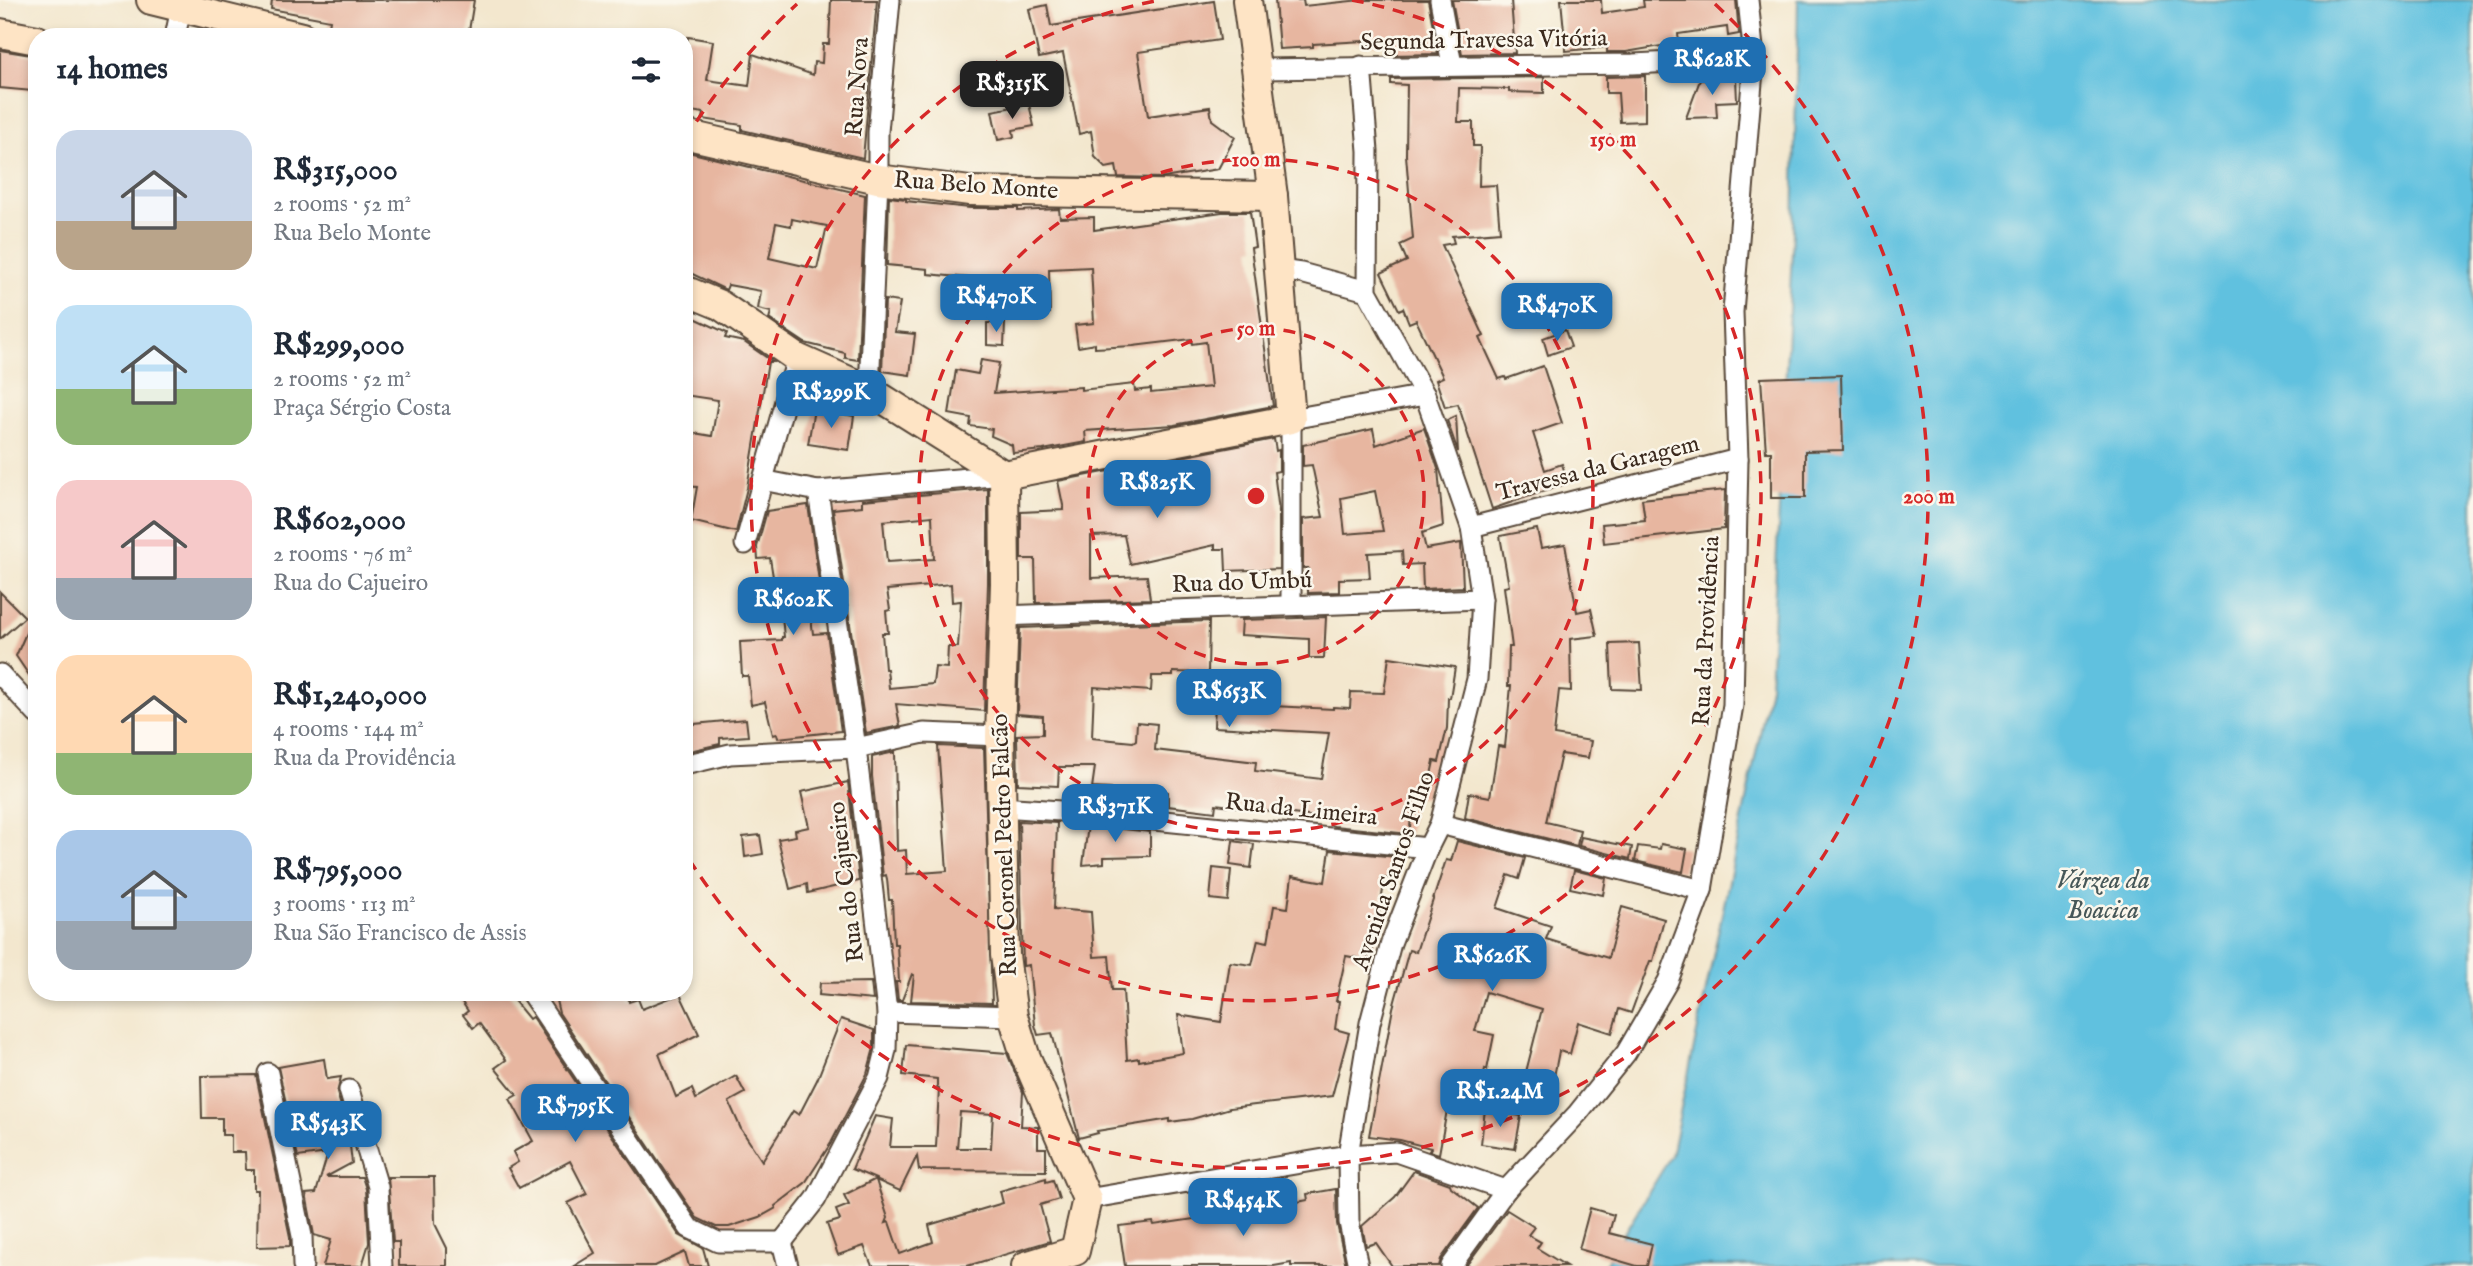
<!DOCTYPE html>
<html lang="en">
<head>
<meta charset="utf-8">
<style>
	:root { --surface:#fff; --page:#f2f2f3; --text:#1f2937; --muted:#747a83; --accent:#1f6fb2 }
	body { margin:0; font-family:"IM FELL English",serif; background:var(--page); color:var(--text); height:100vh; display:flex; flex-direction:column; font-size:26px; white-space:nowrap }
	* { box-sizing:border-box; margin:0 }
	p { font-size:23px; color:var(--muted) }
	.icon { flex:none; width:38px; height:38px; fill:none; stroke:currentColor; stroke-width:2; stroke-linecap:round; stroke-linejoin:round }
	.map { position:relative; flex:1; overflow:hidden }
	.panel { position:absolute; left:28px; top:28px; width:665px; height:973px; display:flex; flex-direction:column; background:var(--surface); border-radius:28px; box-shadow:0 4px 10px #0003 }
	.panel>* { flex:none }
	.price { position:absolute; translate:-50% -60px; padding:0 16px; border-radius:14px; background:var(--accent); color:#fff; font-size:23px; line-height:46px; filter:drop-shadow(0 2px 4px #0008) }
	.price::after { content:''; position:absolute; left:50%; top:42px; width:21px; height:16px; margin-left:-10px; background:inherit; clip-path:polygon(0 0,100% 0,50% 100%) }
	.price.on { background:#222; color:#fff }
	ul { padding:0; list-style:none }
	li { display:flex; align-items:center; gap:21px; height:175px; padding:0 28px }
	li span { display:grid; place-items:center; flex:none; width:196px; height:140px; border-radius:21px; color:#555 }
	li>.icon { margin-inline-start:auto }
	span .icon { width:84px; height:84px; fill:#fffc; stroke-width:1 }
	li b { font-size:30px }
	h2 { display:flex; justify-content:space-between; align-items:center; height:84px; padding:0 28px; font-size:30px }
	.map>svg:first-child { display:block }
</style>
</head>
<body>
<div class="map">
<svg width="2473" height="1266" viewBox="0 0 2473 1266">
	<rect width="100%" height="100%" fill="#fbf7ec"/>
	<filter id="ink" filterUnits="userSpaceOnUse"><feTurbulence type="fractalNoise" baseFrequency=".0143" numOctaves="2"/><feDisplacementMap in="SourceGraphic" scale="14" xChannelSelector="R" yChannelSelector="G"/><feConvolveMatrix kernelMatrix="1 2 1 2 8 2 1 2 1" color-interpolation-filters="sRGB"/></filter>
	<filter id="wash" filterUnits="userSpaceOnUse"><feTurbulence type="fractalNoise" baseFrequency=".00686" numOctaves="4" result="noise"/><feDisplacementMap in="SourceGraphic" scale="28" xChannelSelector="R" yChannelSelector="G"/><feGaussianBlur stdDeviation="1.57" result="paint"/><feColorMatrix in="noise" values="0 0 0 0 0 0 0 0 0 0 0 0 0 0 0 0 0 1.4 0 .05"/><feComposite in="paint" operator="in"/></filter>
	<g filter="url(#wash)">
		<rect width="100%" height="100%" fill="#f3e7ce"/>
		<!-- water -->
		<polygon fill="#60c1df" stroke="#4e767e" stroke-width="2" points="1798,0 2473,0 2473,1266 1604,1266 1671,1156 1770,687 1793,232"/>
		<g id="blocks">
			<!-- building -->
			<g fill="#e7b6a0" fill-rule="evenodd">
				<polygon points="272,0 474,0 468,37 416,37 329,26 330,20 271,9"/>
				<polygon points="831,0 877,0 863,158 742,130 742,125 703,119 704,113 684,110 684,62 688,37 713,41 707,80 749,86 753,54 813,75 814,62 822,63 823,44 829,44"/>
				<polygon points="1275,0 1303,0 1304,6 1361,0 1428,0 1438,54 1392,55 1392,51 1386,51 1385,43 1364,45 1364,41 1313,44 1313,47 1279,49"/>
				<polygon points="1452,0 1511,0 1515,53 1462,54"/>
				<polygon points="1561,0 1601,0 1602,13 1644,7 1643,0 1736,0 1739,34 1728,36 1727,27 1678,34 1679,43 1626,52 1607,52 1607,47 1566,51"/>
				<polygon points="1214,1 1220,40 1138,52 1148,116 1210,107 1212,120 1235,137 1218,169 1163,178 1118,177 1116,166 1106,168 1095,157 1091,131 1079,134 1063,53 1039,58 1029,9 1047,5 1051,26"/>
				<polygon points="0,50 37,56 37,88 32,88 32,91 0,88"/>
				<polygon points="1645,76 1645,121 1620,122 1618,93 1606,93 1606,77"/>
				<polygon points="1544,77 1544,93 1509,92 1509,89 1459,88 1458,122 1473,122 1473,146 1480,146 1479,186 1496,185 1500,232 1452,236 1454,243 1442,245 1484,336 1480,338 1499,379 1505,377 1506,379 1543,366 1562,423 1533,433 1545,470 1562,464 1568,483 1492,509 1458,404 1445,407 1436,380 1443,377 1416,320 1409,323 1403,308 1399,310 1381,273 1407,261 1400,245 1413,239 1406,155 1407,85 1391,84 1391,79"/>
				<polygon points="1736,78 1737,101 1716,102 1717,117 1686,118 1700,80"/>
				<polygon points="1029,104 1034,126 1013,130 1014,137 998,140 992,111"/>
				<path d="M684 151 865 195 858 360 845 358V353L805 343 769 319 771 312 758 309 761 291 728 285 726 290 684 270ZM792 219 827 226 817 269 769 258 776 223 791 226Z"/>
				<polygon points="889,197 906,199 906,201 970,208 1018,208 1018,211 1059,209 1060,218 1094,217 1094,230 1222,212 1250,212 1255,247 1251,248 1273,406 1174,425 1085,431 1086,442 1043,450 1013,453 1012,445 991,436 992,429 970,426 971,418 949,414 956,370 978,374 981,360 999,363 994,393 1081,387 1081,390 1134,384 1135,391 1151,389 1151,393 1211,387 1206,342 1192,344 1191,339 1133,346 1095,348 1095,344 1078,347 1075,325 1094,323 1091,267 1049,269 1050,313 1009,314 1010,287 1000,286 1000,281 928,274 928,269 887,265"/>
				<polygon points="885,300 900,302 895,332 915,334 910,375 882,371"/>
				<polygon points="684,313 727,333 725,338 744,342 773,362 768,362 747,488 736,532 691,521 697,487 684,486 684,462 688,432 712,436 718,400 684,395"/>
				<polygon points="987,323 1005,323 1004,346 987,345"/>
				<polygon points="1565,330 1571,347 1548,355 1543,338"/>
				<polygon points="1841,375 1843,450 1805,451 1805,498 1771,498 1771,452 1766,452 1761,378"/>
				<polygon points="814,409 854,416 849,450 808,444"/>
				<polygon points="1456,416 1458,452 1447,420"/>
				<path d="M1424 428 1438 469 1443 526 1422 533 1426 549 1461 543 1463 587 1423 589 1422 564 1403 565 1402 551 1368 553 1370 578 1339 579V592L1308 593V568H1303V519L1323 517 1312 465 1303 466V445L1373 429 1376 445ZM1375 491 1383 531 1345 534 1341 498Z"/>
				<polygon points="1274,439 1276,451 1279,450 1279,471 1274,472 1279,511 1279,569 1226,571 1225,549 1215,549 1215,545 1130,564 1124,535 1091,536 1091,578 1147,576 1150,599 1036,603 1035,559 1021,559 1021,512 1064,510 1058,481"/>
				<path d="M988 489V583L984 711 896 704 900 726 866 733 833 509 862 506V500ZM932 516 934 559 887 562 883 521ZM951 584 952 602 961 601 958 647H948L947 668 935 667 933 684 889 688 887 669H885L882 633H888L886 611 890 610 887 590Z"/>
				<polygon points="1725,490 1724,529 1604,543 1602,524 1645,520 1642,499"/>
				<polygon points="808,505 820,588 808,590 813,634 827,633 841,731 778,738 777,734 773,735 765,702 751,705 748,676 742,676 740,642 782,640 782,637 784,637 782,616 794,615 789,581 774,583 770,558 758,559 757,547 767,511"/>
				<polygon points="1537,529 1541,548 1565,544 1577,612 1591,609 1597,636 1570,639 1571,691 1559,690 1554,735 1591,741 1588,758 1561,754 1546,822 1580,830 1577,846 1465,818 1469,793 1490,797 1498,746 1505,747 1511,686 1508,686 1509,647 1512,647 1504,587 1509,586 1500,536"/>
				<polygon points="0,592 25,617 0,639"/>
				<polygon points="37,608 37,687 16,656"/>
				<polygon points="1326,617 1324,658 1309,658 1309,639 1241,635 1242,620"/>
				<polygon points="1209,621 1208,673 1173,672 1173,676 1152,676 1151,691 1094,687 1092,738 1133,742 1136,740 1137,722 1157,724 1155,750 1256,762 1255,771 1321,779 1329,733 1214,727 1215,703 1333,709 1333,707 1350,708 1351,692 1384,693 1389,657 1455,667 1450,698 1448,698 1447,728 1439,762 1434,761 1426,798 1414,796 1409,834 1334,826 1330,825 1331,819 1216,804 1215,812 1168,806 1168,792 1092,788 1095,767 1059,767 1058,786 1018,784 1017,735 1043,734 1043,716 1017,714 1020,628"/>
				<polygon points="1639,643 1642,690 1612,689 1610,644"/>
				<polygon points="746,719 748,736 720,738 720,744 685,752 684,725"/>
				<polygon points="938,746 984,748 992,1003 911,1001 914,975 912,974 902,1000 898,1000 896,982 899,982 897,944 894,944 892,900 889,900 887,879 886,875 883,876 872,776 872,757 895,752 897,851 906,850 907,874 947,871"/>
				<polygon points="848,782 859,881 808,893 807,884 790,889 778,839 796,836 795,830 809,827 801,792"/>
				<polygon points="1019,821 1057,823 1054,909 1091,912 1094,957 1109,956 1112,990 1123,990 1127,1060 1139,1058 1139,1061 1183,1053 1178,1015 1221,1022 1230,962 1252,965 1258,940 1268,942 1274,906 1288,908 1292,876 1325,882 1330,850 1396,857 1393,879 1385,878 1373,949 1369,948 1368,960 1346,956 1336,1001 1339,1001 1335,1029 1349,1033 1332,1096 1230,1108 1192,1119 1170,1122 1170,1119 1152,1122 1097,1131 1098,1133 1079,1138 1052,1033 1038,1035 1035,1025 1029,965 1023,966"/>
				<polygon points="1088,825 1150,832 1150,856 1104,857 1104,863 1083,865"/>
				<polygon points="760,835 763,854 745,857 743,837"/>
				<polygon points="1581,837 1632,847 1630,859 1579,846"/>
				<polygon points="1233,841 1254,844 1251,868 1230,865"/>
				<polygon points="1457,841 1525,858 1519,879 1508,875 1497,908 1551,926 1546,939 1608,958 1622,907 1664,919 1653,961 1650,961 1631,1013 1619,1009 1612,1033 1578,1022 1570,1054 1559,1051 1553,1082 1525,1076 1542,1009 1486,992 1475,1031 1494,1035 1487,1070 1485,1069 1480,1093 1451,1088 1439,1154 1429,1151 1431,1148 1400,1140 1369,1136 1393,1008 1409,950 1416,952 1446,860 1451,861"/>
				<polygon points="1661,844 1687,849 1683,872 1635,861 1638,846 1660,849"/>
				<polygon points="1213,868 1231,870 1228,901 1210,899"/>
				<polygon points="1574,870 1606,878 1603,895 1570,888"/>
				<polygon points="871,982 873,1000 819,995 820,983"/>
				<polygon points="455,992 507,992 529,1019 532,1017 679,1235 703,1248 708,1266 689,1266 685,1252 655,1266 574,1266 595,1253 568,1203 587,1194 570,1161 519,1188 508,1168 518,1162 513,1152 533,1141 510,1099 517,1095 495,1068 506,1060 479,1023 473,1028 463,1015 468,1011"/>
				<polygon points="554,992 628,992 629,1002 638,999 642,1009 680,994 699,1034 659,1054 676,1097 692,1089 696,1099 736,1076 745,1093 729,1102 741,1129 762,1161 793,1111 799,1115 817,1080 841,1019 874,1030 874,1048 867,1074 831,1143 805,1183 775,1206 776,1208 760,1217 729,1227 716,1227 697,1218 559,1013"/>
				<path d="M906 1045 1007 1053 1023 1092 1021 1126 1038 1127V1148H1046V1171L919 1170 917 1156 900 1191 876 1180 888 1218 886 1223 889 1222 900 1254 933 1242 929 1225 1003 1203 1000 1191 1046 1178V1182L1053 1180 1059 1199 1040 1205 1050 1241 967 1266H872L864 1246 838 1255 827 1224 840 1220 836 1210 849 1205 844 1195 876 1179 852 1169 875 1116 893 1119 890 1147H936L939 1088 937 1087V1079L903 1075ZM960 1112 993 1114 991 1148H957Z"/>
				<polygon points="324,1059 327,1079 341,1077 337,1093 348,1129 352,1163 326,1177 362,1177 366,1189 369,1243 362,1266 323,1266 331,1240 314,1235 306,1194 316,1193 328,1153 298,1157 278,1067"/>
				<polygon points="256,1075 290,1237 290,1246 257,1247 258,1190 254,1190 254,1170 246,1170 245,1152 231,1152 231,1135 222,1135 222,1118 202,1118 201,1076"/>
				<polygon points="1485,1109 1521,1116 1515,1149 1481,1144"/>
				<polygon points="1414,1171 1450,1184 1451,1187 1478,1208 1441,1259 1439,1266 1392,1266 1376,1243 1366,1246 1362,1226 1395,1197"/>
				<polygon points="388,1177 434,1177 435,1224 447,1248 447,1266 399,1266 399,1242 393,1242"/>
				<polygon points="1336,1189 1337,1224 1346,1266 1291,1266 1291,1263 1274,1266 1125,1266 1119,1226 1153,1222 1154,1225 1194,1219 1215,1215 1215,1211 1245,1207 1245,1212 1308,1200 1307,1194"/>
				<polygon points="1590,1208 1614,1215 1609,1233 1652,1244 1647,1266 1637,1266 1579,1249"/>
				<polygon points="1507,1210 1534,1227 1528,1235 1541,1242 1537,1248 1566,1266 1466,1266"/>
			</g>
		</g>
	</g>
	<g filter="url(#ink)">
		<use href="#blocks" fill-opacity="0" stroke="#574638" stroke-width="2"/>
		<g fill="none" stroke-linecap="round" stroke-linejoin="round">
			<!-- street casing -->
			<g stroke="#574638" stroke-width="23">
				<g id="street">
					<polyline points="1440,0 1452,65"/>
					<polyline points="175,37 181,8"/>
					<polyline points="1256,69 1633,64 1754,58"/>
					<polyline points="1279,270 1301,273 1367,291"/>
					<polyline points="869,390 878,179 878,132 890,0"/>
					<polyline points="765,479 767,481 818,491 1004,475"/>
					<polyline points="1471,527 1738,459"/>
					<polyline points="745,544 797,358"/>
					<polyline points="1291,605 1291,419 1425,395"/>
					<polyline points="1004,616 1482,599"/>
					<polyline points="0,674 37,714"/>
					<polyline points="684,765 730,754 856,748 924,733 1000,736"/>
					<polyline points="1001,807 1076,812 1428,848"/>
					<polyline points="1440,824 1702,890"/>
					<polyline points="530,992 689,1228 718,1242 782,1242"/>
					<polyline points="887,1012 1013,1016"/>
					<polyline points="268,1073 302,1236 303,1266"/>
					<polyline points="349,1090 378,1187 382,1266"/>
					<polyline points="1087,1199 1348,1155 1396,1152 1506,1190"/>
					<polyline points="782,1242 816,1199 879,1078 886,1050 887,1012 856,748 818,491"/>
					<polyline points="782,1242 788,1266"/>
					<polyline points="1358,1266 1349,1222 1348,1155 1370,1023 1391,943 1428,848 1440,824 1477,679 1482,599 1471,527 1425,395 1367,291 1368,151 1361,66"/>
					<polyline points="1451,1266 1506,1190 1578,1113 1626,1053 1668,981 1702,890 1733,705 1738,459 1733,312 1754,58 1748,0"/>
				</g>
			</g>
			<!-- secondary casing -->
			<g stroke="#574638" stroke-width="32">
				<g id="secondary">
					<polyline points="151,0 302,37"/>
					<polyline points="0,33 37,40"/>
					<polyline points="684,134 878,179 970,191 1273,196"/>
					<polyline points="684,290 720,305 797,358 869,390 1004,475"/>
					<polyline points="1004,475 1005,583 1000,736 1005,955 1013,1016 1025,1055 1087,1199 1075,1251 1026,1266"/>
					<polyline points="1004,475 1291,419 1273,196 1247,0"/>
				</g>
			</g>
			<!-- street -->
			<use href="#street" stroke="#fff" stroke-width="19"/>
			<!-- secondary -->
			<use href="#secondary" stroke="#fee4c5" stroke-width="28"/>
		</g>
	</g>
	<!-- distance rings -->
	<g fill="none" stroke="#d62828" stroke-width="3.5" stroke-dasharray="12 9">
		<circle cx="1256" cy="496" r="168"/>
		<circle cx="1256" cy="496" r="337"/>
		<path d="M1352 0A505 505 0 1 1 1160 0"/>
		<path d="M685 139A673 673 0 0 1 797 4M1715 4A673 673 0 1 1 685 853"/>
	</g>
	<g text-anchor="middle" dominant-baseline="central" stroke-width="5" stroke-linejoin="round" paint-order="stroke">
		<!-- street labels -->
		<g font-size="24" fill="#3b2a1e" stroke="#fbf7ec">
			<text transform="translate(1484 41) rotate(-1)">Segunda Travessa Vitória</text>
			<text transform="translate(858 87) rotate(-86)">Rua Nova</text>
			<text transform="translate(976 186) rotate(4)">Rua Belo Monte</text>
			<text transform="translate(1598 469) rotate(-14)">Travessa da Garagem</text>
			<text transform="translate(1242 583) rotate(-2)">Rua do Umbú</text>
			<text transform="translate(1707 631) rotate(-87)">Rua da Providência</text>
			<text transform="translate(1301 810) rotate(6)">Rua da Limeira</text>
			<text transform="translate(1005 845) rotate(-92)">Rua Coronel Pedro Falcão</text>
			<text transform="translate(1394 871) rotate(-71)">Avenida Santos Filho</text>
			<text transform="translate(847 882) rotate(-97)">Rua do Cajueiro</text>
		</g>
		<!-- water labels -->
		<g font-size="26" font-style="italic" fill="#465758" stroke="#fbf7ec">
			<text x="2103" y="880">Várzea da<tspan x="2103" dy="30">Boacica</tspan></text>
		</g>
	</g>
	<circle cx="1256" cy="496" r="10" fill="#d62828" stroke="#fbf7ec" stroke-width="3.5"/>
	<g font-size="21" text-anchor="middle" font-weight="bold" fill="#d62828" stroke="#fbf7ec" stroke-width="5" stroke-linejoin="round" paint-order="stroke">
		<text x="1613" y="146">150 m</text>
		<text x="1256" y="166">100 m</text>
		<text x="1256" y="335">50 m</text>
		<text x="1929" y="503">200 m</text>
	</g>
</svg>
<b class="price" style="left:1712px;top:97px">R$628K</b>
<b class="price on" style="left:1012px;top:121px">R$315K</b>
<b class="price" style="left:996px;top:334px">R$470K</b>
<b class="price" style="left:1557px;top:343px">R$470K</b>
<b class="price" style="left:831px;top:430px">R$299K</b>
<b class="price" style="left:1157px;top:520px">R$825K</b>
<b class="price" style="left:793px;top:637px">R$602K</b>
<b class="price" style="left:1229px;top:729px">R$653K</b>
<b class="price" style="left:1115px;top:844px">R$371K</b>
<b class="price" style="left:1492px;top:993px">R$626K</b>
<b class="price" style="left:1500px;top:1129px">R$1.24M</b>
<b class="price" style="left:575px;top:1144px">R$795K</b>
<b class="price" style="left:328px;top:1161px">R$543K</b>
<b class="price" style="left:1243px;top:1238px">R$454K</b>
<section class="panel">
<h2>14 homes<svg class="icon" aria-label="filters" viewBox="0 0 24 24"><path d="M4 7h16M4 17h16"/><circle cx="9" cy="7" r="2"/><circle cx="15" cy="17" r="2"/></svg></h2>
<ul>
<li><span style="background:linear-gradient(#c9d6e8 65%,#b9a48a 0)"><svg class="icon" aria-label="home" viewBox="0 0 24 24"><path d="M3 11l9-7 9 7M6 9v11h12V9"/></svg></span><div><b>R$315,000</b><p>2 rooms · 52 m²</p><p>Rua Belo Monte</p></div></li>
<li><span style="background:linear-gradient(#bfe0f5 60%,#8fb573 0)"><svg class="icon" aria-label="home" viewBox="0 0 24 24"><path d="M3 11l9-7 9 7M6 9v11h12V9"/></svg></span><div><b>R$299,000</b><p>2 rooms · 52 m²</p><p>Praça Sérgio Costa</p></div></li>
<li><span style="background:linear-gradient(#f6c9c9 70%,#9aa5b1 0)"><svg class="icon" aria-label="home" viewBox="0 0 24 24"><path d="M3 11l9-7 9 7M6 9v11h12V9"/></svg></span><div><b>R$602,000</b><p>2 rooms · 76 m²</p><p>Rua do Cajueiro</p></div></li>
<li><span style="background:linear-gradient(#ffd9b3 70%,#8fb573 0)"><svg class="icon" aria-label="home" viewBox="0 0 24 24"><path d="M3 11l9-7 9 7M6 9v11h12V9"/></svg></span><div><b>R$1,240,000</b><p>4 rooms · 144 m²</p><p>Rua da Providência</p></div></li>
<li><span style="background:linear-gradient(#a9c7e8 65%,#9aa5b1 0)"><svg class="icon" aria-label="home" viewBox="0 0 24 24"><path d="M3 11l9-7 9 7M6 9v11h12V9"/></svg></span><div><b>R$795,000</b><p>3 rooms · 113 m²</p><p>Rua São Francisco de Assis</p></div></li>
</ul>
</section>
</div>
</body>
</html>
